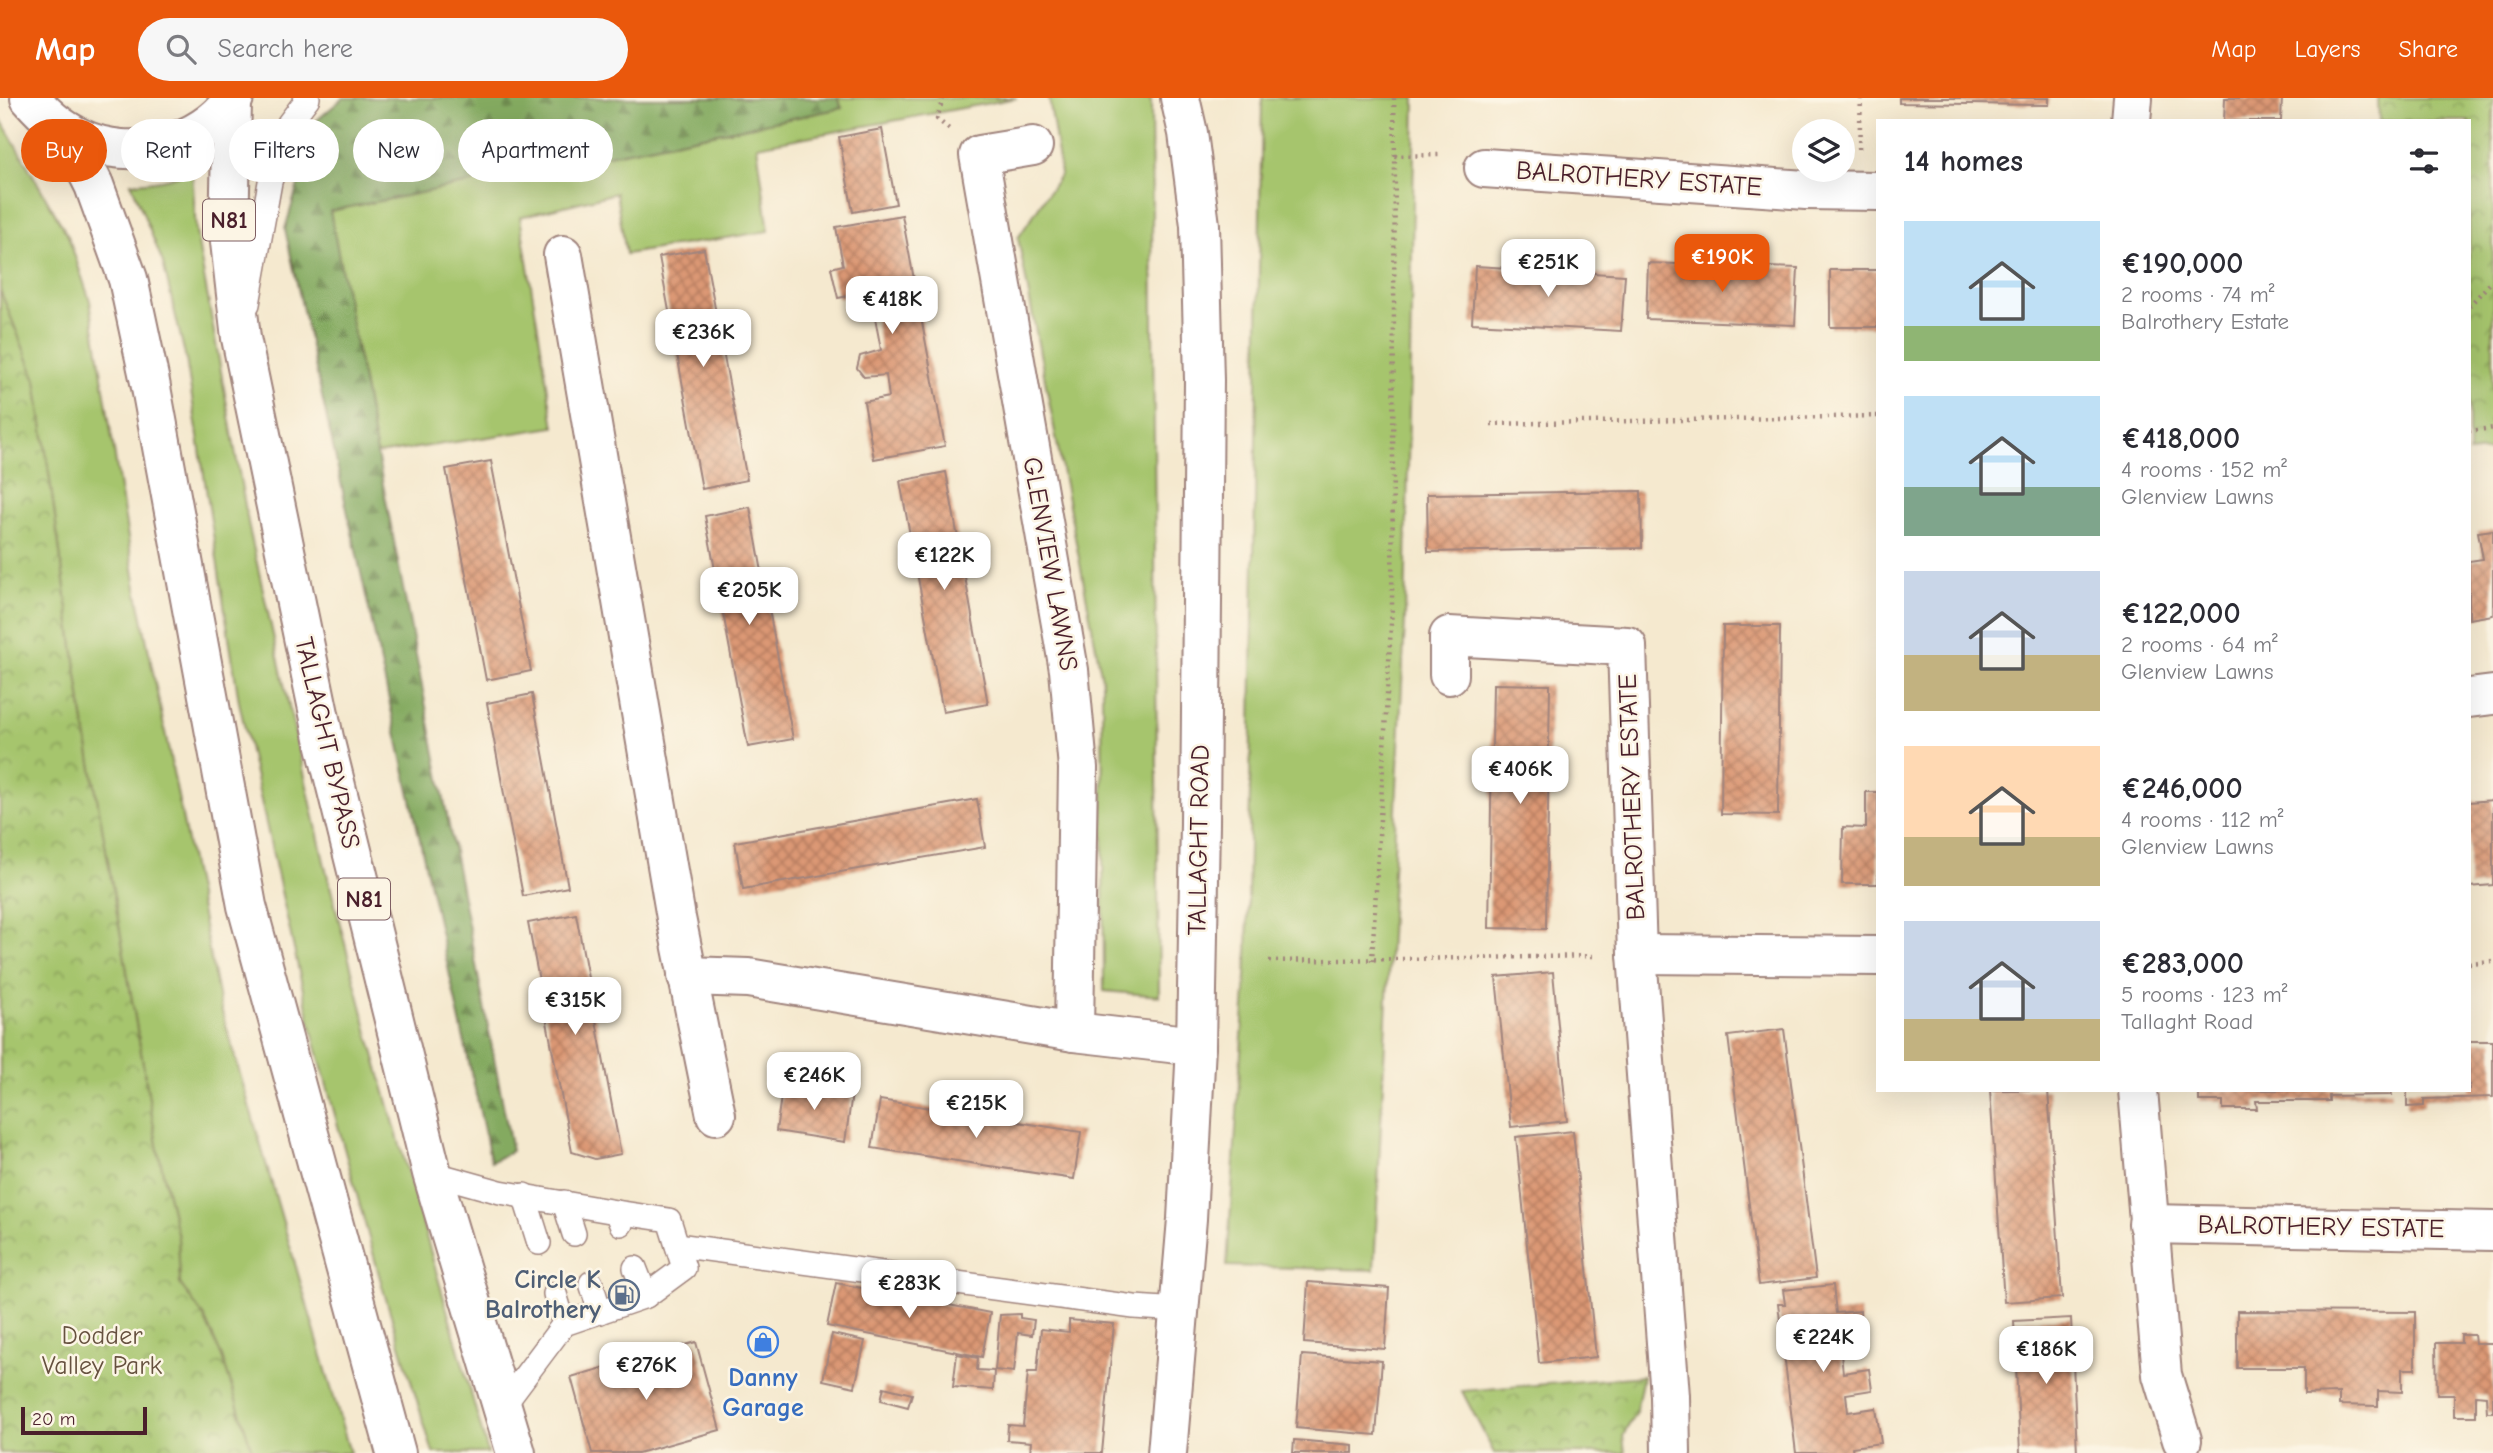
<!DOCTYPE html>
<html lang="en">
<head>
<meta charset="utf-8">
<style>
	:root { --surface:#fff; --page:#f7f7f7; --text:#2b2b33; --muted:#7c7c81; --accent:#ea580c }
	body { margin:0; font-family:"Comic Neue",sans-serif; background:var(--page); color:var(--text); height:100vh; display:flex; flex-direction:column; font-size:26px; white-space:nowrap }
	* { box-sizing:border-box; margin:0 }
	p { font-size:23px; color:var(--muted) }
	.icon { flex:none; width:38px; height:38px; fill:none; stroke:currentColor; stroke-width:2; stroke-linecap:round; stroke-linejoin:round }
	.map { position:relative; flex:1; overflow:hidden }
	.side { position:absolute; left:1876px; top:21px; width:595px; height:973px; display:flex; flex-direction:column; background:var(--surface); border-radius:0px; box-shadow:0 7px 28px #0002 }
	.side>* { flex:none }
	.top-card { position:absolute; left:21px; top:21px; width:665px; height:63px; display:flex; gap:14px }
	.tools { position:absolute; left:1792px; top:21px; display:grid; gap:14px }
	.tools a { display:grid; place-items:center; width:63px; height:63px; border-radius:50%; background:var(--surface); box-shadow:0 7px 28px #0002; font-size:35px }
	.scale { position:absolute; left:21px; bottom:18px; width:126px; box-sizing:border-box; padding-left:7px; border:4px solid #4a1f2b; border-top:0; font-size:19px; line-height:24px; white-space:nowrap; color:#4a1f2b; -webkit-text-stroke:5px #fcf5e5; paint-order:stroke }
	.price { position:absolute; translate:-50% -60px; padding:0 16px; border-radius:14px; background:#fff; color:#222; font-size:23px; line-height:46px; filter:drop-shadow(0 2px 4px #0008) }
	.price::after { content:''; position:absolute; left:50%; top:42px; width:21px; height:16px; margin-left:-10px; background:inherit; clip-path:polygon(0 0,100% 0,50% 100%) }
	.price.selected { background:var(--accent); color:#fff }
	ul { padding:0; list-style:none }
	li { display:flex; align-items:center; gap:21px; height:175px; padding:0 28px }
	li span { display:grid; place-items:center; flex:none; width:196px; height:140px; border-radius:0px; color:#555 }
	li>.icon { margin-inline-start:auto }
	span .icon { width:84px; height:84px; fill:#fffc; stroke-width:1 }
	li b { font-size:30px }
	h2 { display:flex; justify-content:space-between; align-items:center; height:84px; padding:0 28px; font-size:30px }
	.pill { padding:0 24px; border-radius:32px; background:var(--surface); box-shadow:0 7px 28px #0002; font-size:24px; line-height:63px }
	.pill.selected { background:var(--accent); color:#fff }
	header { display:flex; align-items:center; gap:42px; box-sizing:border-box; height:98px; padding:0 35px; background:var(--accent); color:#fff }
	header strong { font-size:33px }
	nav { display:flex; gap:38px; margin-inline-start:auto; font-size:24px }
	.search { width:490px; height:63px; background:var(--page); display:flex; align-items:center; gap:18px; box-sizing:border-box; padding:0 24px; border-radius:38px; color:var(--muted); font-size:26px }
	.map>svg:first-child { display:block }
</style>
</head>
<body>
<header>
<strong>Map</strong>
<div class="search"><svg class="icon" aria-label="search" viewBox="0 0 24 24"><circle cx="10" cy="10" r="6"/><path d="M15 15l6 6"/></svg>Search here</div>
<nav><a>Map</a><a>Layers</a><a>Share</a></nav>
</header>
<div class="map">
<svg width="2493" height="1355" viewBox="0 0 2493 1355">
	<defs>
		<pattern id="forest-firs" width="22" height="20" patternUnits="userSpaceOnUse" patternTransform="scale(1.75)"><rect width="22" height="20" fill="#84aa60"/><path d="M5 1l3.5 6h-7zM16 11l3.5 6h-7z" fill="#6e8a4f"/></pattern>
		<pattern id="park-crowns" width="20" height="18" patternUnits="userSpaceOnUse" patternTransform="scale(1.75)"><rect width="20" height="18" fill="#a6c56d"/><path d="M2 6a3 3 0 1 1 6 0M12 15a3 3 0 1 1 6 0" fill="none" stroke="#899f5a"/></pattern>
		<pattern id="building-cross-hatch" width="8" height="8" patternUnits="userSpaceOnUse" patternTransform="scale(1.75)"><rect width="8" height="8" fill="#db9874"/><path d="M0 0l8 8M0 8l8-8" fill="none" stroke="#b47b5f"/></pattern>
	</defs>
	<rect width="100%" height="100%" fill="#fcf5e5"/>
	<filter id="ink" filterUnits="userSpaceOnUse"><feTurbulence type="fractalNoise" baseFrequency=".0143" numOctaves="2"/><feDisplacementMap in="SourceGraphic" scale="14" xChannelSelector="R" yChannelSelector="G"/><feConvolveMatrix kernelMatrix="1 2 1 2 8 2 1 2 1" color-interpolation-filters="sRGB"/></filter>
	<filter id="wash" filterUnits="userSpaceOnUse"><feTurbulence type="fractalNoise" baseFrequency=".00686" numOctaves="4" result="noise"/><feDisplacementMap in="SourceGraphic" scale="28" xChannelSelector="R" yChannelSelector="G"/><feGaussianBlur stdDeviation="1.57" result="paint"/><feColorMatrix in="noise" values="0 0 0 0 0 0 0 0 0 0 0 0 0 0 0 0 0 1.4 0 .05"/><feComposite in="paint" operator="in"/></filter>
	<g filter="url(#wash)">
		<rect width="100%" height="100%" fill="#f5e9cf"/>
		<!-- grass -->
		<g fill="#a6c56d" stroke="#78724c" stroke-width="2">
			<polygon points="837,0 1017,0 757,48 769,133 626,156 616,95 520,119 554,329 377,356 330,113 842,10"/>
			<polygon points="1049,0 1151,1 1159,898 1104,893 1102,581 1018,140 1061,76"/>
			<polygon points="1262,0 1415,0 1405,523 1374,1172 1227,1168 1247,863"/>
			<polygon points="0,20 68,138 90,203 136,490 220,907 350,1355 253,1355 222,1259 204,1219 180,1186 178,1140 158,1053 82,613 36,282 0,192"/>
			<path d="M192 71 196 134 249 430 325 768 368 935 488 1355H433L383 1191 314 941 239 604 186 261 163 165 131 85C153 84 172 82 192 71Z"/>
		</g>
		<!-- forest -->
		<polygon fill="url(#forest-firs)" stroke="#676446" stroke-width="2" points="343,0 837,0 842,10 330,113 512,1053 491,1064 285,131 317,22"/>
		<!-- park -->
		<g fill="url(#park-crowns)" stroke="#78724c" stroke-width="2">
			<polygon points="2378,0 2493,0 2493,352 2469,355 2469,23 2379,23"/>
			<polygon points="0,192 36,282 82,613 158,1053 178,1140 180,1186 204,1219 222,1259 253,1355 0,1355"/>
			<polygon points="1643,1278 1636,1314 1623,1338 1625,1355 1494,1355 1462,1293"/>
		</g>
		<g id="blocks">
			<!-- building -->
			<g fill="url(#building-cross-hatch)">
				<polygon points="1899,0 2049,0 2049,7 1899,5"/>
				<polygon points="2225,0 2282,0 2281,23 2224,23"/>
				<polygon points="882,31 896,106 853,114 839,39"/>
				<polygon points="902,117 945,348 874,361 864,304 889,299 886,277 864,279 857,270 860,258 881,252 879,241 870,194 838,200 831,170 843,167 836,129"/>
				<polygon points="704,151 747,382 702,391 659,159"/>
				<polygon points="1648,165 1798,170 1795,227 1646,221"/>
				<polygon points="1475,168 1625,177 1621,233 1472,225"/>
				<rect x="1830" y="172" width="48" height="57"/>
				<polygon points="491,363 531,573 486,582 446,371"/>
				<polygon points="946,374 988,606 943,614 900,383"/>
				<polygon points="1641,393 1642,450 1428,454 1427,396"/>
				<polygon points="750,409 793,641 748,649 705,418"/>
				<polygon points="2493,432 2493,517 2469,521 2469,463 2483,461 2478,434"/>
				<polygon points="1723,528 1780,528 1778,717 1721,716"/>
				<polygon points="1493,586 1550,587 1546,831 1489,830"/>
				<polygon points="532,596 568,789 523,798 487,605"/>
				<polygon points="1866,694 1878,694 1878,786 1842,786 1843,729 1866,730"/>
				<polygon points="977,701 985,749 743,791 735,744"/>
				<polygon points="2493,702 2493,787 2469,789 2469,704"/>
				<polygon points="576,816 621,1056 595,1061 572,1054 528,825"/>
				<polygon points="1553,874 1567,1023 1511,1029 1496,879"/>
				<polygon points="1784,931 1816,1180 1759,1187 1728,938"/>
				<polygon points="2469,943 2493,943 2493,999 2424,1001 2424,1008 2407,1009 2407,992 2469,992"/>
				<polygon points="783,985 852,996 845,1044 776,1033"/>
				<polygon points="1990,992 2048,992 2062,1200 2004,1204"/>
				<polygon points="2199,992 2390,992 2391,997 2329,998 2329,1003 2256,1003 2257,1011 2223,1011 2223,1003 2199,1003"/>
				<polygon points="880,1002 1081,1034 1074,1081 872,1050"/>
				<polygon points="1573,1033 1596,1259 1539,1265 1516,1039"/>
				<polygon points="1308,1184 1389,1190 1385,1251 1304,1245"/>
				<polygon points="836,1185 990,1215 982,1259 827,1228"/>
				<polygon points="1833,1187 1836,1215 1860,1213 1862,1235 1839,1238 1843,1275 1869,1271 1872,1292 1846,1296 1848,1314 1876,1310 1881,1345 1852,1349 1853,1355 1796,1355 1778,1206 1785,1206 1783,1192"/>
				<polygon points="2237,1213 2415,1214 2415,1271 2402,1271 2402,1294 2378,1293 2378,1308 2339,1307 2339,1295 2304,1296 2304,1270 2237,1270"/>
				<polygon points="1020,1216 1020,1220 1034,1222 1032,1237 1018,1235 1014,1274 995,1272 1000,1217"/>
				<polygon points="2071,1220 2077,1355 2020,1355 2014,1223"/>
				<polygon points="1069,1222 1114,1226 1102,1355 1030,1355 1031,1344 1007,1342 1008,1327 1023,1328 1028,1274 1037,1274 1041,1231 1069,1234"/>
				<polygon points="832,1236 865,1243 855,1289 823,1282"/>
				<polygon points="2461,1237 2474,1237 2475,1245 2493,1245 2493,1314 2487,1314 2486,1298 2476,1297 2476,1318 2454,1318 2454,1297 2437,1297 2436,1245 2461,1245"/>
				<polygon points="696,1244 720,1332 638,1355 592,1355 571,1279"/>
				<polygon points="957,1256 978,1260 977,1272 994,1273 993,1292 953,1289"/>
				<polygon points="1302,1257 1382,1263 1376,1337 1296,1330"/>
				<polygon points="884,1289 912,1296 908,1309 881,1302"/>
				<polygon points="1294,1342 1353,1347 1353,1355 1293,1355"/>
			</g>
		</g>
	</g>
	<g filter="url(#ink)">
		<use href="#blocks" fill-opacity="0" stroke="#a0847d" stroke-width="2"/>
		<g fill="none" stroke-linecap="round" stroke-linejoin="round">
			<!-- service casing -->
			<g stroke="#a0847d" stroke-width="26">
				<g id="service">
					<polyline points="248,206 270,84 289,25 308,0"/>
					<polyline points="432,1075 500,1094 616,1114 621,1126"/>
					<polyline points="524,1097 539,1145"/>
					<polyline points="564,1104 574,1136"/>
					<polyline points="616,1114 669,1122 684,1170 646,1198"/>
					<polyline points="677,1147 1134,1209 1179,1212"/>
					<polyline points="591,1185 600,1214"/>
					<polyline points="555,1196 564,1226"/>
					<polyline points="501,1310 564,1226 646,1198 635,1170"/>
				</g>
			</g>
			<!-- minor casing -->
			<g stroke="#a0847d" stroke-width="42">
				<g id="minor">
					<polyline points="2131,23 2133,0"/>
					<polyline points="1033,48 979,57 1069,572 1078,670 1074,934"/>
					<polyline points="1484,70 1806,92 1878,93"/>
					<polyline points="563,157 676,820 716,1017"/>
					<polyline points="1449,577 1449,538 1627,548 1637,856 1670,1298 1671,1355"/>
					<polyline points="2469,600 2493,597"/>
					<polyline points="1637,856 1878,858"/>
					<polyline points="687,878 748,880 1074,934 1196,948"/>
					<polyline points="2138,992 2162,1277 2182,1342"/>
					<polyline points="2148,1126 2493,1133"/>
					<polyline points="1167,1355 1187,1121 1196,948 1200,725 1204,282 1200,127 1188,35 1180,0"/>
				</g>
			</g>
			<!-- primary casing -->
			<g stroke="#a0847d" stroke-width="42">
				<g id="primary">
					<path d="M30 0C45 17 59 30 80 40 131 65 202 47 234 0"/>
					<polyline points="232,4 229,135 241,240 324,640 432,1075 516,1355"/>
					<polyline points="67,33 94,87 128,181 150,284 247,808 396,1355"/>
				</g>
			</g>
			<!-- path -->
			<g stroke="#a0847d" stroke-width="4.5" stroke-dasharray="2 5" stroke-linecap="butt">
				<polyline points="943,0 937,21 949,31"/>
				<polyline points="1394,0 1395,58"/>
				<polyline points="1859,51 1861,0"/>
				<polyline points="2469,208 2493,182"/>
				<polyline points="1491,326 1878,318"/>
				<polyline points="2469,333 2493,330"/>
				<polyline points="1269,863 1597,858"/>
				<polyline points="1372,863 1392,509 1395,58 1439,57"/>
				<polyline points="2469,865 2493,863"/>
			</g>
			<!-- service -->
			<use href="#service" stroke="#fff" stroke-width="23"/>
			<!-- minor -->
			<use href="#minor" stroke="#fff" stroke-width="38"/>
			<!-- primary -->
			<use href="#primary" stroke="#fff" stroke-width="38"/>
		</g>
	</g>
	<!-- icons -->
	<defs>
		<g id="fuel-ring" transform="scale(1.575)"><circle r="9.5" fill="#fcf5e5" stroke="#5c6f8a" stroke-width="1.5"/><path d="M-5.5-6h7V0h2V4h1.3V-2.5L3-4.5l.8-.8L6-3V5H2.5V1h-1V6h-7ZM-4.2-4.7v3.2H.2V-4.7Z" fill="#5c6f8a"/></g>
		<g id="shop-ring" transform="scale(1.575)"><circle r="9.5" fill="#fcf5e5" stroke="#3f7fe0" stroke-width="1.5"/><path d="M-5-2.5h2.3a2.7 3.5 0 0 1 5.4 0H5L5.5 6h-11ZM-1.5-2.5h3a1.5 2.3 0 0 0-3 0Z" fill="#3f7fe0"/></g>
	</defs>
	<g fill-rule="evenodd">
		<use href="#fuel-ring" x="624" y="1197"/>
		<use href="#shop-ring" x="763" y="1244"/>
	</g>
	<g text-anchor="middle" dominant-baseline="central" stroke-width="5" stroke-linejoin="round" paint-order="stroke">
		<!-- shield labels -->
		<g fill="#fcf5e5" stroke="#7f5f63" stroke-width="2">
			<rect x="203" y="101.5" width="52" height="41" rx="5"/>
			<rect x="338" y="780.5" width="52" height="41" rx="5"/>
		</g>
		<g font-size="24" font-weight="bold" fill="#4a1f2b">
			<text x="229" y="122">N81</text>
			<text x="364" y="801">N81</text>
		</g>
		<!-- street labels -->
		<g font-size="26" fill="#4a1f2b" stroke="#fcf5e5">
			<text transform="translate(1639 81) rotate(4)">BALROTHERY ESTATE</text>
			<text transform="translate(1050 466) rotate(80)">GLENVIEW LAWNS</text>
			<text transform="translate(327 645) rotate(77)">TALLAGHT BYPASS</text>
			<text transform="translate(1632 699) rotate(-92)">BALROTHERY ESTATE</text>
			<text transform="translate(1199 742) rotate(-89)">TALLAGHT ROAD</text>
			<text transform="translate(2321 1129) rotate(1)">BALROTHERY ESTATE</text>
		</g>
		<!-- service labels -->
		<g font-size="26" font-weight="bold" fill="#4e5e75" stroke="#fcf5e5" text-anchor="end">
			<text x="601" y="1182">Circle K<tspan x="601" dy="30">Balrothery</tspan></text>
		</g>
		<!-- park labels -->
		<g font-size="26" fill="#66513f" stroke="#fcf5e5">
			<text x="102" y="1238">Dodder<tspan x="102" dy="30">Valley Park</tspan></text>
		</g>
		<!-- shop labels -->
		<g font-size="26" font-weight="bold" fill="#366cbe" stroke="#fcf5e5">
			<text x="763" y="1280">Danny<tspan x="763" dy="30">Garage</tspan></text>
		</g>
	</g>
</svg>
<div class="tools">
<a><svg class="icon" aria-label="layers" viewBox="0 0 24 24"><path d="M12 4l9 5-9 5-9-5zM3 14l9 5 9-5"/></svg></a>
</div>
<div class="scale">20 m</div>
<b class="price selected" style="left:1722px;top:196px">€190K</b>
<b class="price" style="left:1548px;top:201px">€251K</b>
<b class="price" style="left:892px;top:238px">€418K</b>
<b class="price" style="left:703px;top:271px">€236K</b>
<b class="price" style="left:944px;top:494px">€122K</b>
<b class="price" style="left:749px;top:529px">€205K</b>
<b class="price" style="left:1520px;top:708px">€406K</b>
<b class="price" style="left:575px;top:939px">€315K</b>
<b class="price" style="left:814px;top:1014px">€246K</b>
<b class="price" style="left:976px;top:1042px">€215K</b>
<b class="price" style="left:909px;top:1222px">€283K</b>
<b class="price" style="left:1823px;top:1276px">€224K</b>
<b class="price" style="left:2046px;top:1288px">€186K</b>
<b class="price" style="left:646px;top:1304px">€276K</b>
<div class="top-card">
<a class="pill selected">Buy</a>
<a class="pill">Rent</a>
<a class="pill">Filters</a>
<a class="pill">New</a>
<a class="pill">Apartment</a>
</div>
<section class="side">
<h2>14 homes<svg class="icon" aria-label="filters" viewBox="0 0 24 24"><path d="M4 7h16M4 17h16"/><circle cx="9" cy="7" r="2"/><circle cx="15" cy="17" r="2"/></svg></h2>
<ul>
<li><span style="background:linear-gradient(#bfe0f5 75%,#8fb573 0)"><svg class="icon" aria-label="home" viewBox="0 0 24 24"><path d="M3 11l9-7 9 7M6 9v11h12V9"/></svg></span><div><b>€190,000</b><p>2 rooms · 74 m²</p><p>Balrothery Estate</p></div></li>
<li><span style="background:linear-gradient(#bfe0f5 65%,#7fa58c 0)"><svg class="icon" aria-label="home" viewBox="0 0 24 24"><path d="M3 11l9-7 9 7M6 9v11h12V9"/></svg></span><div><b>€418,000</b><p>4 rooms · 152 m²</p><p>Glenview Lawns</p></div></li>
<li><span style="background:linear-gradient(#c9d6e8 60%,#c2b280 0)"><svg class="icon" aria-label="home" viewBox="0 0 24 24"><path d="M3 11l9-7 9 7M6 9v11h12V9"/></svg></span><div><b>€122,000</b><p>2 rooms · 64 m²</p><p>Glenview Lawns</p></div></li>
<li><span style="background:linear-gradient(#ffd9b3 65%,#c2b280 0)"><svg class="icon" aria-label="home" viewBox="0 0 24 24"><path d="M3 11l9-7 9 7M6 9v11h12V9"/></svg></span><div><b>€246,000</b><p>4 rooms · 112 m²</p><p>Glenview Lawns</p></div></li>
<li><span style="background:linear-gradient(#c9d6e8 70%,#c2b280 0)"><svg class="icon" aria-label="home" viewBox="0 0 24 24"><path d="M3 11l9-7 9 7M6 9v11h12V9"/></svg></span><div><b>€283,000</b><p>5 rooms · 123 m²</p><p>Tallaght Road</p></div></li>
</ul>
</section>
</div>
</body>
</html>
